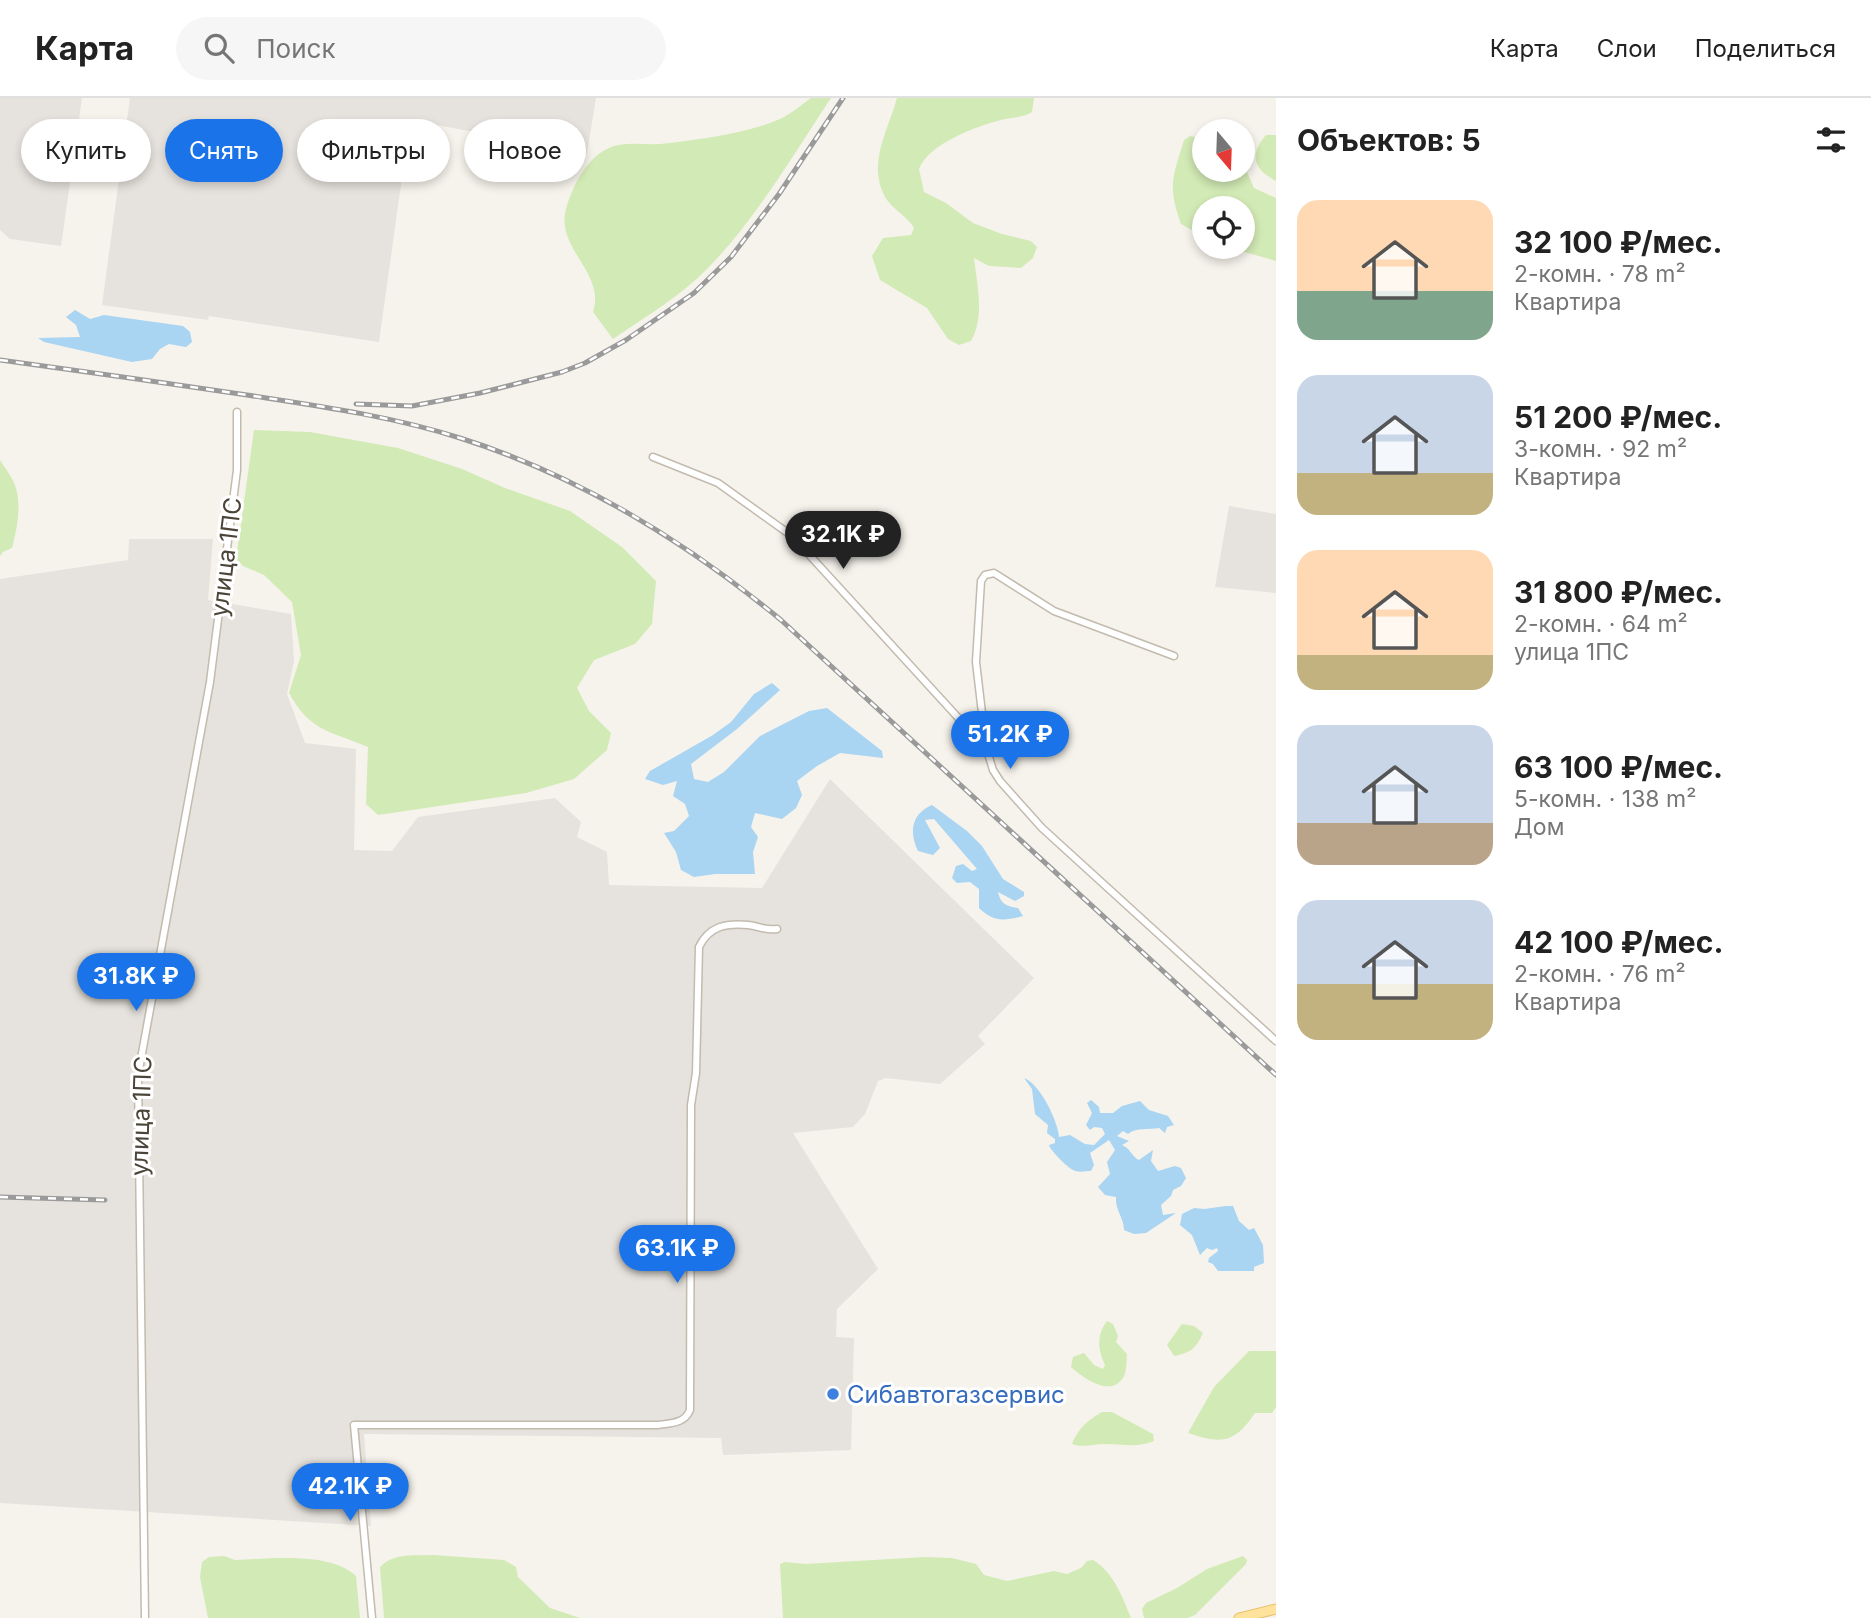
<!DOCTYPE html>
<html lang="ru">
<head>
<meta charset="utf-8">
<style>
	:root { --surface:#fff; --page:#f6f6f6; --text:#222; --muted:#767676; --line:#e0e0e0; --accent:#1a73e8 }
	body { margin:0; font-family:Inter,sans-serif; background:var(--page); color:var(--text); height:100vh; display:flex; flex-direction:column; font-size:26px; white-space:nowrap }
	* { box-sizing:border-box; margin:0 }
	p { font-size:23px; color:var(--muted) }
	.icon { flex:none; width:38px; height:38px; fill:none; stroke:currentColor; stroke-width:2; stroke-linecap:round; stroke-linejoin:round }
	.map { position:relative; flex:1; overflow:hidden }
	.drawer { display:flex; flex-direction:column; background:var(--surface); width:595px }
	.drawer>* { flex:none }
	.banner { position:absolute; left:21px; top:21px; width:665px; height:63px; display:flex; gap:14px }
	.needle { width:46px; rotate:161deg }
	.fabs { position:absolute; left:1192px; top:21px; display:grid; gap:14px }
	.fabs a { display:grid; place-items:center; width:63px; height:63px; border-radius:50%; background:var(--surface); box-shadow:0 4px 10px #0003; font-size:35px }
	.price { position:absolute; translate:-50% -60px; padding:0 16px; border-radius:24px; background:var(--accent); color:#fff; font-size:23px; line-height:46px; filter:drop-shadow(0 2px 4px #0008) }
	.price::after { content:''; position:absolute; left:50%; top:42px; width:21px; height:16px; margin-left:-10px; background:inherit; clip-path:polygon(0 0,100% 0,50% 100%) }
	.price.active { background:#222; color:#fff }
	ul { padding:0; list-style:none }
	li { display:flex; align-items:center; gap:21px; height:175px; padding:0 21px }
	li span { display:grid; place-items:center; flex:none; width:196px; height:140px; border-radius:21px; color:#555 }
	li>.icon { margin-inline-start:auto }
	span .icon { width:84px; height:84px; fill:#fffc; stroke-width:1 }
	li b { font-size:30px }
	h2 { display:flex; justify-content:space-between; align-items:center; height:84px; padding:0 21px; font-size:30px }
	.chip { padding:0 24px; border-radius:32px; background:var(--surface); box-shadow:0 4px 10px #0003; font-size:24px; line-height:63px }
	.chip.active { background:var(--accent); color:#fff }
	header { display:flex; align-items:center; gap:42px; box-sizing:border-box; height:98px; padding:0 35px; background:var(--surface); border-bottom:2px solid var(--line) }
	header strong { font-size:33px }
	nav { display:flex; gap:38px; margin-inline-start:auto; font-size:24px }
	.search { width:490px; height:63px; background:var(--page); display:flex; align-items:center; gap:18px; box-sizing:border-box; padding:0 24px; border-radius:38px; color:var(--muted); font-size:26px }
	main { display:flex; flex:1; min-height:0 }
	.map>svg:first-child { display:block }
</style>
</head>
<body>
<header>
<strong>Карта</strong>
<div class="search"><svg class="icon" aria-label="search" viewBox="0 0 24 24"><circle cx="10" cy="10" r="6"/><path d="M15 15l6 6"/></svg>Поиск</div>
<nav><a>Карта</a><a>Слои</a><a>Поделиться</a></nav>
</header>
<main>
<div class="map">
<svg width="1276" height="1520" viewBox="0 0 1276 1520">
	<rect width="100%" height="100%" fill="#f6f3ec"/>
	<!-- industrial -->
	<g fill="#e6e2dd">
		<polygon points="0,0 82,0 61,148 10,141 0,132"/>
		<polygon points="130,0 596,0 587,55 410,22 379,244 209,218 208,222 102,207"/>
		<polygon points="1229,408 1276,416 1276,495 1215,489"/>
		<polygon points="129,441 213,441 208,502 291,516 294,563 287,596 305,645 356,651 354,752 392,753 418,719 555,700 581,724 577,739 607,754 609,787 762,790 830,681 1034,880 978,938 985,946 940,986 886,980 878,983 865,1016 853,1029 793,1035 878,1171 837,1211 836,1239 854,1240 851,1352 723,1357 721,1340 364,1336 371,1428 0,1405 0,481 128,462"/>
	</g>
	<!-- green -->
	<g fill="#d2eab5">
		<path d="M811 0H831C793 57 756 121 708 170 681 198 645 219 613 241L593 214C606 175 555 150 566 111 572 89 586 61 607 51 622 43 643 47 660 46 697 42 745 36 780 21 791 16 801 7 811 0Z"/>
		<path d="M897 0H1034L1032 14C1023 20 1011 19 1001 22 977 28 928 46 919 71L924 94 946 105 973 125 1002 136 1031 143 1037 149 1033 160 1021 170 989 168 974 160C977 186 985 219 971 243L959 247 948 241 927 210 880 182 872 158 883 140 911 137 914 130C907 118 892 111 885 99 867 65 888 33 897 0Z"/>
		<path d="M1266 37H1276V83C1253 71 1249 57 1266 37Z"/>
		<path d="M1190 38 1204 41V72H1242L1243 65 1254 90 1276 100V163L1227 149H1242V110H1204V139L1181 126C1167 87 1173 79 1184 42Z"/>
		<path d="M254 332 310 334 398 350 462 371 505 390 570 413 622 449 656 483 652 526 635 546 594 562 577 590 589 613 611 635 607 652 574 681 526 695 378 717 366 706 368 649C331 633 310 634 289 595L301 557 292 504 264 477 243 468 236 461Z"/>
		<path d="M0 362C5 370 12 379 15 387 22 407 17 431 12 450L3 454 0 458Z"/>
		<path d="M1107 1223 1113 1226 1118 1238 1116 1244 1127 1256C1126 1263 1127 1272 1124 1278 1112 1301 1083 1280 1071 1269L1073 1259 1084 1255 1094 1267 1103 1271 1105 1267C1098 1251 1096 1238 1107 1223Z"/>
		<path d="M1182 1226 1194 1228 1203 1235C1196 1250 1191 1255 1174 1258L1167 1247Z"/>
		<path d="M1249 1253H1276V1309L1272 1315H1255C1234 1346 1222 1346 1188 1335L1214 1289Z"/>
		<path d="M1102 1314H1112L1153 1336 1154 1343C1137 1350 1123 1346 1105 1346 1093 1346 1083 1350 1072 1346 1078 1330 1088 1322 1102 1314Z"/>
		<path d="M433 1457 504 1462 516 1469 518 1479 550 1510 580 1520H384L380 1469C394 1454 414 1458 433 1457Z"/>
		<path d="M224 1458 235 1462C270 1461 329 1453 356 1478L360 1520H208L200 1479 202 1464 209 1459Z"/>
		<polygon points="1243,1458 1247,1462 1246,1466 1195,1517 1188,1520 1144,1520 1142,1511 1146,1505 1177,1490 1207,1471"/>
		<path d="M925 1459 952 1460 976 1466 984 1477 1007 1483 1054 1473 1067 1476 1081 1470 1087 1463 1093 1462C1114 1475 1122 1498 1131 1520H783L780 1466 785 1464 805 1466Z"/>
	</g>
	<!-- water -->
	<g fill="#a9d4f2">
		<polygon points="75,212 90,221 104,217 183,228 190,234 192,244 186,249 169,246 160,251 152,261 132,264 44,244 38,240 80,239 76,227 66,219"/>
		<polygon points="772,585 780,592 737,631 691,666 694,681 708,684 724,674 760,638 809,613 827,610 882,653 883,660 840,655 817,668 797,683 802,697 796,710 782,721 755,715 751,729 758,739 753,754 755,776 715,776 694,779 681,772 676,754 664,735 674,733 689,718 685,706 673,698 677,683 663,687 645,681 650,673 713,637 731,624 754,596"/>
		<path d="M932 707 967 733 982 748 1003 781 1024 794V798L1015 803 998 794C1001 807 1007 808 1018 810L1023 818C1004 823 993 824 979 810V791L970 784 957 785 952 780 956 768 963 766 972 773 977 771 934 721 925 722 940 750 933 757 918 753C909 734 911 716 932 707Z"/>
		<path d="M1024 980C1040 986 1058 1023 1059 1039L1070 1037 1085 1046 1094 1047 1105 1036 1102 1030 1094 1029 1090 1032 1086 1027 1092 1015 1087 1005 1091 1002 1099 1009 1100 1015H1113L1122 1008 1140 1003 1149 1012 1168 1018 1174 1027 1167 1029 1165 1035 1159 1030C1149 1032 1136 1029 1128 1036L1123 1033 1117 1038 1129 1043 1122 1047C1131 1051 1132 1059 1139 1062L1153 1052 1151 1063 1158 1073 1175 1068 1181 1070 1186 1080 1181 1088 1173 1092 1171 1098 1161 1107 1163 1117 1176 1115 1146 1135 1134 1136 1124 1132C1124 1120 1115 1112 1116 1099L1105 1097 1098 1089 1110 1076 1107 1064 1115 1052 1109 1042 1090 1055 1094 1067 1091 1073C1085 1073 1078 1075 1073 1072 1067 1069 1050 1052 1049 1047L1055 1045V1041L1047 1035 1048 1027 1035 1016 1032 991Z"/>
		<polygon points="1226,1108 1233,1108 1239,1123 1249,1132 1254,1130 1263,1147 1264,1165 1254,1169 1254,1173 1218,1173 1213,1166 1208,1164 1209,1160 1218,1153 1217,1150 1212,1152 1207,1150 1200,1157 1192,1137 1180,1127 1182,1116 1194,1110 1204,1111"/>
	</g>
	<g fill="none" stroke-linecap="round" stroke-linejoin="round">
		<!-- minor casing -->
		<g stroke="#c2bbae" stroke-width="9">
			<g id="minor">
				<polyline points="653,359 718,385 792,438 984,648"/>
				<polyline points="1174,558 1054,513 994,475 985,477 981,483 976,564 986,649 993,672 1000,683 1042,730 1276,943"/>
				<polyline points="145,1520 138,977 210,584 237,372 237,314"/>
				<path d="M372 1520 354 1327H658C672 1325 685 1325 690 1312L691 1007 696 975 699 849C709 828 726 825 748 827 759 828 766 833 777 831"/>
			</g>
		</g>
		<!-- primary casing -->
		<g stroke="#e6c16a" stroke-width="11">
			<polyline id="primary" points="1239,1520 1276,1511"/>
		</g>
		<!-- minor -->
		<use href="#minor" stroke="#fff" stroke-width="6"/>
		<!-- primary -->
		<use href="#primary" stroke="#ffe39c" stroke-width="9"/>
		<!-- rail casing -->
		<g stroke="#9a9a9a" stroke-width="5">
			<g id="rail">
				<path d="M0 262C82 273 165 285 247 297 319 308 391 318 460 340 580 378 685 443 781 522L1276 977"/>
				<polyline points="356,306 412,308 480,295 562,274 585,265 626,242 694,195 731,159 779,96 843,0"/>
				<polyline points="0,1099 105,1102"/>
			</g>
		</g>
		<!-- rail -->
		<use href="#rail" stroke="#fff" stroke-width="2.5" stroke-dasharray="8" stroke-linecap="butt"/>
	</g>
	<!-- markers -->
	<circle fill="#3f7fe0" stroke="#fff" stroke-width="2.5" cx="833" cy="1296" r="7"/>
	<g text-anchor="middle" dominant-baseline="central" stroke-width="6" stroke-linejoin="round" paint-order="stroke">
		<!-- street labels -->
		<g font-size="24" fill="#4b4439" stroke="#fff">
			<text transform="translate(226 459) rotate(-83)">улица 1ПС</text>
			<text transform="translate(141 1018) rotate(-88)">улица 1ПС</text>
		</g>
		<!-- shop labels -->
		<g font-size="24" fill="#366cbe" stroke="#fff" text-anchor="start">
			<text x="847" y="1296">Сибавтогазсервис</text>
		</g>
	</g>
</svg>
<div class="fabs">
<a><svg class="needle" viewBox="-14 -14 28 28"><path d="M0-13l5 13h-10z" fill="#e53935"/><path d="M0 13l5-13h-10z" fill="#767676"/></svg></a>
<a><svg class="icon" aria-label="locate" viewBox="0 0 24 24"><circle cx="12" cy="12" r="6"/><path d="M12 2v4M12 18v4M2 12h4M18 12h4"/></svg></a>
</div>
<b class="price active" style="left:843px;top:473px">32.1K ₽</b>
<b class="price" style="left:1010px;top:673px">51.2K ₽</b>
<b class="price" style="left:136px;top:915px">31.8K ₽</b>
<b class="price" style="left:677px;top:1187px">63.1K ₽</b>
<b class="price" style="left:350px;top:1425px">42.1K ₽</b>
<div class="banner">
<a class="chip">Купить</a>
<a class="chip active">Снять</a>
<a class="chip">Фильтры</a>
<a class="chip">Новое</a>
</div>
</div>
<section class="drawer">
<h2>Объектов: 5<svg class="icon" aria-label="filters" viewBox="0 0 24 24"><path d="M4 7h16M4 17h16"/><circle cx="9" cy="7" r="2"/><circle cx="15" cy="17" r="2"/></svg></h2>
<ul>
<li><span style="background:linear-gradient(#ffd9b3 65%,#7fa58c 0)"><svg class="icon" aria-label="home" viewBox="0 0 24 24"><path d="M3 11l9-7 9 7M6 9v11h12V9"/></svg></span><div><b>32 100 ₽/мес.</b><p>2-комн. · 78 m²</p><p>Квартира</p></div></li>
<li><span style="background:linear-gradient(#c9d6e8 70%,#c2b280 0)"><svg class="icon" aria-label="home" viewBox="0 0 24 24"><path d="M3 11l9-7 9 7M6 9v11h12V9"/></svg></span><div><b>51 200 ₽/мес.</b><p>3-комн. · 92 m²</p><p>Квартира</p></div></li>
<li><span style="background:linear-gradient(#ffd9b3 75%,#c2b280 0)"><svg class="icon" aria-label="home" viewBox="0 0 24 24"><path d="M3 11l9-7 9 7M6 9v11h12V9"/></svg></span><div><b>31 800 ₽/мес.</b><p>2-комн. · 64 m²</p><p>улица 1ПС</p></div></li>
<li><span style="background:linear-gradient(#c9d6e8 70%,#b9a48a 0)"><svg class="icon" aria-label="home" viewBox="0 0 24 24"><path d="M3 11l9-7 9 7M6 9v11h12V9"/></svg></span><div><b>63 100 ₽/мес.</b><p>5-комн. · 138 m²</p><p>Дом</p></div></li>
<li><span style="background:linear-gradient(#c9d6e8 60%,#c2b280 0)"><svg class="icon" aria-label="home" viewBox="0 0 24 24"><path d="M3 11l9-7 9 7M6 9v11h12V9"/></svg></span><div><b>42 100 ₽/мес.</b><p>2-комн. · 76 m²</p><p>Квартира</p></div></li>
</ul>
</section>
</main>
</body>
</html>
